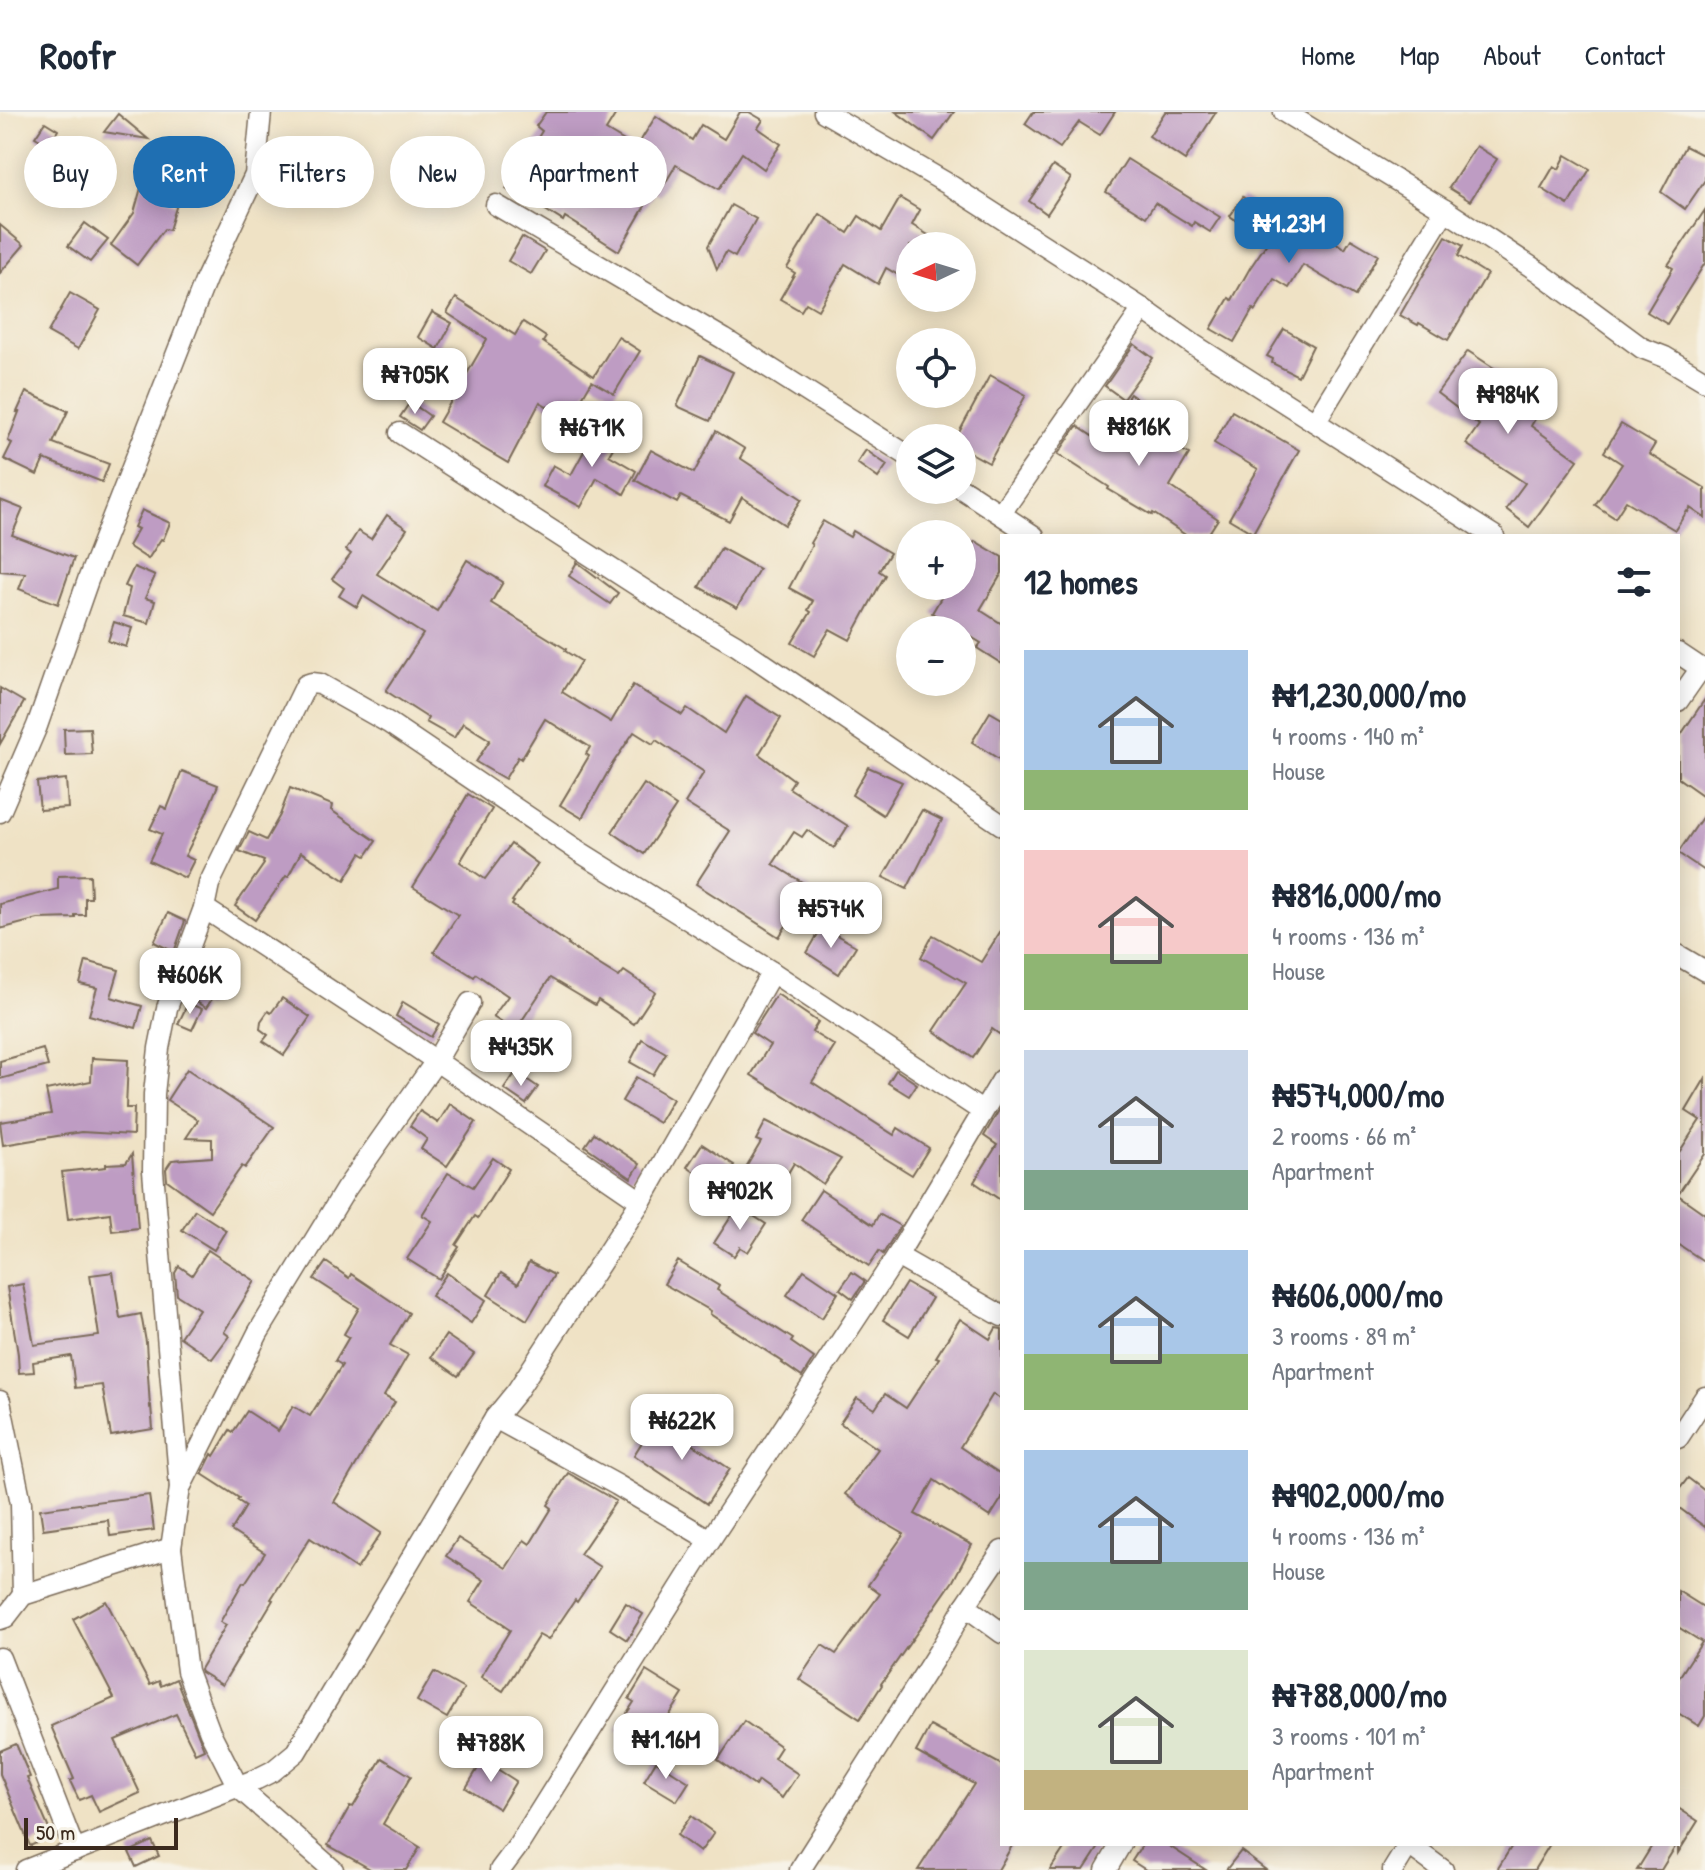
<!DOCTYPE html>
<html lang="en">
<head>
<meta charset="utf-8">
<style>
	:root { --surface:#fff; --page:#f2f2f3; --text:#1f2937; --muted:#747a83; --line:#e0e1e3; --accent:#1f6fb2 }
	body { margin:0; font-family:"Patrick Hand",sans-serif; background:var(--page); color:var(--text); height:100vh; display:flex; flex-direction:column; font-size:30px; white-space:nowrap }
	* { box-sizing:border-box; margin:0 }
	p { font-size:26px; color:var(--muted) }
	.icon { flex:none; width:44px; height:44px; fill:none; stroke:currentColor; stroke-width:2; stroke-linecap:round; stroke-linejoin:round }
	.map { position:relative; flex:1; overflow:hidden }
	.side { position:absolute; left:1000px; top:422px; width:680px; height:1312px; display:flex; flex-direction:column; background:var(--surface); border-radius:0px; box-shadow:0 4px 20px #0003 }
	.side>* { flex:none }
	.top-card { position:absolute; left:24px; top:24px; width:760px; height:72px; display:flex; gap:16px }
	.needle { width:52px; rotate:266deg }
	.tools { position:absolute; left:896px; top:120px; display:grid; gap:16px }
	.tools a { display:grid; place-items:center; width:80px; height:80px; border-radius:50%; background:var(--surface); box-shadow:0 4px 20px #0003; font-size:40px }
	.scale { position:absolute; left:24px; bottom:20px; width:154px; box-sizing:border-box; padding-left:8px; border:4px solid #3b2a1e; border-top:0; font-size:22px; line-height:28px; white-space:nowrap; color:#3b2a1e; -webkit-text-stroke:6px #f7f3e8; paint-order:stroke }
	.price { position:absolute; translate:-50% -68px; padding:0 18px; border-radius:16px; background:#fff; color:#222; font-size:26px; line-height:52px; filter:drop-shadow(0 2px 4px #0008) }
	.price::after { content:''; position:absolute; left:50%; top:48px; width:24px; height:18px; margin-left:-12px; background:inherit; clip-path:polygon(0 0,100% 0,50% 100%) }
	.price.current { background:var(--accent); color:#fff }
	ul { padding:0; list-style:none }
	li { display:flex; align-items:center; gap:24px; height:200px; padding:0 24px }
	li span { display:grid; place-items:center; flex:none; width:224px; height:160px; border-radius:0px; color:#555 }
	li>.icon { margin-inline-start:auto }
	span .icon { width:96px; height:96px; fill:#fffc; stroke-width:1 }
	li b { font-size:34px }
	h2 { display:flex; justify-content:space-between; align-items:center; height:96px; padding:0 24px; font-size:34px }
	.tag { padding:0 28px; border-radius:36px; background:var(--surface); box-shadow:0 4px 20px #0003; font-size:28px; line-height:72px }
	.tag.current { background:var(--accent); color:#fff }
	header { display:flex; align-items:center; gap:48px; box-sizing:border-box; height:112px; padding:0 40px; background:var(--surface); border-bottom:2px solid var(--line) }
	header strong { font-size:38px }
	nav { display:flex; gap:44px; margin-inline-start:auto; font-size:28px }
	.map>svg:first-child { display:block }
</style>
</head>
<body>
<header>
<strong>Roofr</strong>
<nav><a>Home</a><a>Map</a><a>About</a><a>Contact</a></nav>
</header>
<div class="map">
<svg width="1705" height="1758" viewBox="0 0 1705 1758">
	<rect width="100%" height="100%" fill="#f7f3e8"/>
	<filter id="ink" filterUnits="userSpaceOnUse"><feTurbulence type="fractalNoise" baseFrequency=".0125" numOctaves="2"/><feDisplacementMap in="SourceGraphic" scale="16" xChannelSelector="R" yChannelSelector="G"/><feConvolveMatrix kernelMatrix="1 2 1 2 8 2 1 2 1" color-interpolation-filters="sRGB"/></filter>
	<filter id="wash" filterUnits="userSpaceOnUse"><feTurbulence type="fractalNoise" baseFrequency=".006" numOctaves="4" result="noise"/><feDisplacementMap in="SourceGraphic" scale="32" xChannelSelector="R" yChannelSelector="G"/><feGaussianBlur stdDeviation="1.8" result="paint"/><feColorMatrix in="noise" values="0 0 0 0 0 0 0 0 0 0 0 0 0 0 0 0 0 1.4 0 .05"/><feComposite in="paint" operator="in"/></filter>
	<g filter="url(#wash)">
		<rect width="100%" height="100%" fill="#efe2c5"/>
		<g id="blocks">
			<!-- building -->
			<g fill="#be9cc3">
				<polygon points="546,0 617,0 606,18 636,36 656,4 692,28 701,13 724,27 740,0 749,0 763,8 758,16 781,32 764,57 742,41 719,77 676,53 658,83 653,80 619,139 565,105 563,109 531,89 529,92 506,77 542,19 536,14"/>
				<polygon points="896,0 954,0 934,28"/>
				<polygon points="1033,0 1115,0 1100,23 1079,10 1060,36 1025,12"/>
				<polygon points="1165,0 1216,0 1185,48 1149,24"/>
				<polygon points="118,2 148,27 104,20"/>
				<polygon points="45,10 58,18 49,33 35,25"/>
				<polygon points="1476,34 1497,47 1470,89 1449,76"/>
				<polygon points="1685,34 1705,44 1705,68 1685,97 1661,80"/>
				<polygon points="1566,43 1590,57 1568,93 1541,76 1554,54 1559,57"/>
				<polygon points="1127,47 1220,105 1210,120 1194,110 1192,114 1155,91 1146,105 1106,80"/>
				<polygon points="147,54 171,61 163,87 177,92 169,118 164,117 137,153 111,133 134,101"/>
				<polygon points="1053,54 1071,66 1047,102 1029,89"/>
				<polygon points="1243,85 1297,125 1307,110 1345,137 1351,127 1378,143 1355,184 1303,153 1289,176 1274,167 1255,199 1253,197 1234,230 1211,217 1229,186 1232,188 1250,156 1267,131 1230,104"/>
				<polygon points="900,86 920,98 912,113 946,134 910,134 910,170 886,156 878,172 845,152 818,198 806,191 801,199 780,187 795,161 787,156 820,102 848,121 859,104 881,119"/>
				<polygon points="731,93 756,107 735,145 726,140 717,157 708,134"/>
				<polygon points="1705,98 1705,151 1667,212 1647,200 1673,156 1668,153"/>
				<polygon points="85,111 108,128 90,150 68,134"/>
				<polygon points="0,113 24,133 0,161"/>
				<polygon points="1446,124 1463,134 1458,144 1487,162 1448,228 1419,211 1418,213 1400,203"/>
				<polygon points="522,125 545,139 531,162 508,149"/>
				<polygon points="70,181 100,198 78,237 48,220"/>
				<polygon points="456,186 515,223 523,210 546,225 543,230 594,264 618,225 640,239 614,282 592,269 569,308 540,290 508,351 439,310 487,227 447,201"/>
				<polygon points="432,200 452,211 438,237 418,225"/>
				<polygon points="1284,217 1313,234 1298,264 1272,251 1273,247 1267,244"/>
				<polygon points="1134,232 1153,246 1123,287 1105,274"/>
				<polygon points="1468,239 1503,262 1493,277 1536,305 1531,314 1578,348 1529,415 1506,397 1525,371 1466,332 1479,313 1437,281"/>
				<polygon points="700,244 733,260 710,309 677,294"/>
				<polygon points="990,263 1026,283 989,351 962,336 962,326 956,326"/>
				<polygon points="26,280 68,299 53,331 109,352 102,370 44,347 37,363 4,347 12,331 8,329 19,300 17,300"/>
				<polygon points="1130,282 1150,296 1138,313 1189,342 1170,374 1218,407 1207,424 1187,424 1153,401 1152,403 1108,377 1109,375 1058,342 1077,314 1098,328"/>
				<polygon points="410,290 430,304 420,318 400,305"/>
				<polygon points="1232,299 1299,338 1253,421 1229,407 1258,357 1214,331"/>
				<polygon points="600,310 621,322 609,343 636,359 624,382 597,366 581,395 542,374 553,353 571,363"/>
				<polygon points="1621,312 1655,332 1649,342 1705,376 1705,406 1690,396 1688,400 1687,399 1675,418 1626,389 1615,406 1595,393 1622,352 1604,340"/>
				<polygon points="716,319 745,337 740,346 802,387 785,413 742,385 729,409 681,384 677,391 635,368 651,338 694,361"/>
				<polygon points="866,338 887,353 878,366 857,351"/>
				<polygon points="0,388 23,397 12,423 74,446 58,492 19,477 25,461 0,459"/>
				<polygon points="142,398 170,411 163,428 161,427 148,447 128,434 138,417 134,415"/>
				<polygon points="387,403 407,417 377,462 437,499 467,448 503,470 491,491 566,537 565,539 581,549 562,580 611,610 633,573 682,603 687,596 724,621 746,584 781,606 759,642 794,668 789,676 848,714 834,736 807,718 802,725 794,720 773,752 810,775 779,825 696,772 730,719 685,691 704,660 656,628 653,632 634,620 613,651 582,706 560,693 589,644 586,642 590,635 545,607 521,647 518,645 505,667 476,650 490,628 463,611 454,626 426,610 428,606 386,579 423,522 363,484 357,495 339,484 344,476 332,467 351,442 346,438 358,419 371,427"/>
				<polygon points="823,409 850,425 853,419 890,441 879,459 885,463 850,528 830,517 814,544 792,531 811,500 808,498 813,489 789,476 812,433 810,431"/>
				<polygon points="975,429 1002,445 1002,461 980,498 1002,512 1002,552 977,536 981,531 932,501 948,474 962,474 962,431 970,437"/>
				<polygon points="721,436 759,457 737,496 699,475"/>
				<polygon points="577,450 618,481 610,492 569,464"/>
				<polygon points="134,455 155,464 145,486 155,489 149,511 123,504 130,476 125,474"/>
				<polygon points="114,510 132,516 126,535 108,529"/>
				<polygon points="0,576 24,590 0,632"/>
				<polygon points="1705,587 1705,685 1678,666 1678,627"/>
				<polygon points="990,600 1002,607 1002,649 972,630"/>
				<polygon points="90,616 92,642 65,643 64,617"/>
				<polygon points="868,655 902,670 883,703 852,683"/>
				<polygon points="182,659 218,673 206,702 185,744 194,748 185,766 149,749 162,722 150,717 161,694 167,697"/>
				<polygon points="66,667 68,696 40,698 37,670"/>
				<polygon points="644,672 676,694 644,742 612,720"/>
				<polygon points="290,676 332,693 331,698 376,729 366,744 361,741 345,768 301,740 288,765 286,764 255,808 235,794 264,752 263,751 264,749 239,739 249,720 266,728 280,703"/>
				<polygon points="468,682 492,697 460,750 485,767 511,732 538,752 512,789 514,790 512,793 569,832 568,833 619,865 624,859 655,880 634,912 598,888 595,893 550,866 515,919 493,905 508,884 476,862 474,865 434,840 458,803 413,775 438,735 437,735"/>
				<polygon points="922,698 942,708 907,777 883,765"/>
				<polygon points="1705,701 1705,759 1678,741"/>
				<polygon points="90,763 91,786 85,786 85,803 75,803 75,806 38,807 0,817 0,792 58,777 58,764"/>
				<polygon points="168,801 185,809 174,840 154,830"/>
				<polygon points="822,815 856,834 839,862 807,841"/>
				<polygon points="1002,817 1002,924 992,917 973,946 934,919 966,871 921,845 933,823 981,850"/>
				<polygon points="86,849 119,858 111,885 142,894 136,916 89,903 97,876 80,872"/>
				<polygon points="209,861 223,870 206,896 192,887"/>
				<polygon points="777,882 818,910 812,920 835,934 812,970 894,1023 898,1016 929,1036 912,1063 751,963 770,933 752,921"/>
				<polygon points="282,886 310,905 284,943 263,929 268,923 260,917 261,909 268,899 271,901"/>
				<polygon points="403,890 439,912 431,925 396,904"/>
				<polygon points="188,891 202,897 192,918 178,912"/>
				<polygon points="524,911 545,925 522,962 500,948"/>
				<polygon points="642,927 666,941 653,963 630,950"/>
				<polygon points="43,937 48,954 0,967 0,949"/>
				<polygon points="92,946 128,948 126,996 134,996 133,1023 81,1020 3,1033 0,1010 51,1002 46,978 91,969"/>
				<polygon points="187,957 274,1015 245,1056 242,1054 210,1099 167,1068 166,1057 172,1048 212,1045 212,1027 186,1026 198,1008 167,988"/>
				<polygon points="896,958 917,972 909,984 888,971"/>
				<polygon points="516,960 538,975 526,992 504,977"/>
				<polygon points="636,965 673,987 659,1011 622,989"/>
				<polygon points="1705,967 1705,1042 1678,1082 1678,1042 1700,1008 1686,999"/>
				<polygon points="450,992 476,1010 447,1054 421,1037 427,1027 410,1014 420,999 438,1011"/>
				<polygon points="1002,993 1002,1089 974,1070 997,1033 984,1024"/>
				<polygon points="766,1009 841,1047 823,1072 794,1051 778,1078 745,1057 761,1030 756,1028"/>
				<polygon points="594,1021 640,1052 631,1066 585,1034"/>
				<polygon points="702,1032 734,1053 719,1076 687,1055"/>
				<polygon points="132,1042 138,1116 112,1119 110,1101 68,1107 62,1060 106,1055 106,1052 126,1051"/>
				<polygon points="493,1046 509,1057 478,1106 475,1104 456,1133 459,1135 439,1167 407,1147 432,1109 422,1103 448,1061 473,1075"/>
				<polygon points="821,1078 873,1113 879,1102 900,1114 883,1142 879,1139 869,1154 801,1108"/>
				<polygon points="1678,1083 1705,1102 1705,1150 1678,1132"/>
				<polygon points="738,1094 766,1112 748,1140 740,1135 734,1144 714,1131"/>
				<polygon points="195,1098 226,1118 214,1138 182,1118"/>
				<polygon points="208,1138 255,1169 224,1220 229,1224 212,1247 180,1225 199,1197 177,1183 175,1161 179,1154 192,1163"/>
				<polygon points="678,1149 719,1174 717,1178 793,1227 791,1230 814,1246 802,1265 782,1251 783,1250 710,1202 711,1199 664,1172"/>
				<polygon points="326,1150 349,1166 351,1162 409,1201 390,1233 408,1243 384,1284 395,1290 370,1329 334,1390 381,1421 357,1457 310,1426 271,1487 273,1488 222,1573 201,1560 200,1557 226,1513 220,1510 243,1470 245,1471 265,1441 231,1419 246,1394 237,1388 239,1386 202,1362 212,1342 214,1344 230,1318 233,1320 247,1299 278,1319 293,1294 310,1304 342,1253 335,1249 349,1225 344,1222 359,1196 314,1167"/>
				<polygon points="529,1150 554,1163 527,1208 488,1183 501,1161 518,1172"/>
				<polygon points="804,1158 838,1181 822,1206 787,1183"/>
				<polygon points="113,1160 120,1206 141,1202 146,1230 150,1295 151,1294 153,1317 111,1324 102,1273 75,1276 71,1244 33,1250 34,1260 19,1261 18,1242 7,1175 23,1172 34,1233 99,1224 90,1163"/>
				<polygon points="852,1160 865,1169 853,1187 840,1177"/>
				<polygon points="447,1161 486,1188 471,1211 431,1184"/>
				<polygon points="906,1171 932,1186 909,1224 883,1208"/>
				<polygon points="960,1207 990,1227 996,1216 1002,1217 1002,1288 993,1282 960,1335 1002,1363 1002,1386 990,1405 934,1368 915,1402 972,1433 953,1469 881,1572 882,1573 860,1607 799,1567 822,1533 836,1542 880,1482 868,1473 904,1422 878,1407 845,1382 878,1337 840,1311 857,1286 875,1297 885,1282 906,1296 939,1246 936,1245"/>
				<polygon points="446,1223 474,1242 458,1264 431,1245"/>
				<polygon points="656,1308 730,1357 707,1392 634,1343"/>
				<polygon points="568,1361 616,1389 580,1442 600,1455 577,1490 575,1488 548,1528 539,1523 503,1579 481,1565 510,1518 504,1514 505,1513 470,1490 484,1468 446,1444 458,1426 506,1456 524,1428 530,1432 552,1396 548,1393"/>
				<polygon points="1688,1366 1705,1379 1705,1415 1678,1395 1678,1379"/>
				<polygon points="149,1383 154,1418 110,1424 108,1408 43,1417 40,1397"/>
				<polygon points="1678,1479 1705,1496 1705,1604 1699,1614 1678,1601 1678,1567 1702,1530 1678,1515"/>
				<polygon points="106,1489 150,1573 159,1569 161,1574 176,1567 204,1637 195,1641 176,1602 115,1628 140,1681 99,1700 91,1683 79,1688 70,1669 74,1667 51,1614 114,1586 73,1507"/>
				<polygon points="626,1491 643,1502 627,1528 610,1517"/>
				<polygon points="646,1559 683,1582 660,1618 662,1620 651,1640 616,1618 634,1590 629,1587"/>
				<polygon points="434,1560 464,1577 447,1606 417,1589"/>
				<polygon points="744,1609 781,1635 774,1646 798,1662 782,1686 758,1669 755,1674 718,1648"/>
				<polygon points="930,1614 1002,1653 1002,1732 1013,1732 998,1758 918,1758 974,1672 916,1640"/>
				<polygon points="16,1632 30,1665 27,1666 52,1724 30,1734 0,1662 0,1639"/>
				<polygon points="382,1646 411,1664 383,1712 420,1735 406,1758 372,1758 328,1733 350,1694 353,1695"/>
				<polygon points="483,1648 516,1669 499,1697 466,1676"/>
				<polygon points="656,1649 689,1670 677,1689 644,1669"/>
				<polygon points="1678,1696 1698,1709 1678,1741"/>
				<polygon points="691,1704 714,1721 700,1740 677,1723"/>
				<polygon points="152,1729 159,1744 136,1755 129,1740"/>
				<polygon points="1067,1732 1101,1732 1084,1758 1050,1758"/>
				<polygon points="1143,1732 1166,1732 1206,1758 1146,1758 1132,1749"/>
				<polygon points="1513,1732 1550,1732 1534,1758 1497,1758"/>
				<polygon points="1653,1732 1677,1732 1661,1758 1637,1758"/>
				<polygon points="1241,1739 1266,1758 1226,1758"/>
			</g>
		</g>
	</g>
	<g filter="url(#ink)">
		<use href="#blocks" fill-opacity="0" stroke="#7a6a58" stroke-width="2"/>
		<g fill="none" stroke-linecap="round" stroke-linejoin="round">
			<!-- minor casing -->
			<g stroke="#7a6a58" stroke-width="23">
				<g id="minor">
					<polyline points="824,0 948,72 1143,197 1194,233 1494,424"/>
					<polyline points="1284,0 1445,98 1539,160 1642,236 1665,245 1705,269"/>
					<polyline points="496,93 724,227 910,345"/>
					<polyline points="1315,310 1445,98"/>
					<polyline points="400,321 669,494 736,533 1002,713"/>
					<polyline points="962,377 1034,424"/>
					<polyline points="1001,401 1143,197"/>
					<polyline points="1678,541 1705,559"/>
					<polyline points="1678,589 1701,556"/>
					<polyline points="0,700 37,614 88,468 206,167 255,63 261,0"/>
					<polyline points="204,796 404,927 641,1089"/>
					<polyline points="1678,843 1705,859"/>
					<polyline points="897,1144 1002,1204"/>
					<polyline points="0,1289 21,1391 23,1483"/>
					<polyline points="495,1306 617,1373 710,1428"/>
					<polyline points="1678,1326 1705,1285"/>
					<polyline points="180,1376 258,1221 346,1077 436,949 470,891"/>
					<polyline points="965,1494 1002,1439"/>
					<polyline points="0,1507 6,1505 23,1483 171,1436"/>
					<polyline points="0,1546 75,1739"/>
					<polyline points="1409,1733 1443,1758"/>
					<polyline points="26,1758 257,1667 273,1659 296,1640 495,1306 517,1279 641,1089 772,860"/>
					<polyline points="333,1758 238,1675 210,1620 187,1559 171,1436 180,1376 153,1059 154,982 159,936 167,896 204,796 209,772 306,573 312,571 320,572 389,611 580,740 772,860 982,999"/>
					<polyline points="500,1758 518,1734 710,1428 897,1144 1002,968"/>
					<polyline points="800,1758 944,1531 965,1494 1002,1521"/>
					<polyline points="1106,1758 1121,1732"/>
					<polyline points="1393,1758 1409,1732"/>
				</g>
			</g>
			<!-- minor -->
			<use href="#minor" stroke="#fff" stroke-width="20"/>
		</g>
	</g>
</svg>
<div class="tools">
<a><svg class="needle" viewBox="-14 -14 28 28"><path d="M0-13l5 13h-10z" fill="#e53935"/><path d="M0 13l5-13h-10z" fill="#747a83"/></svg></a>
<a><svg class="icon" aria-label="locate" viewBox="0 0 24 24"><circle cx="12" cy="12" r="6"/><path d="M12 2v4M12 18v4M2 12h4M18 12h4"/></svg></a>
<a><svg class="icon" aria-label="layers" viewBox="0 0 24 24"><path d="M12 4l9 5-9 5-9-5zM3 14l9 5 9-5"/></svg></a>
<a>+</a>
<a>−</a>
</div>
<div class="scale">50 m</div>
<b class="price current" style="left:1289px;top:153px">₦1.23M</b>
<b class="price" style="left:415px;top:304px">₦705K</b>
<b class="price" style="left:1508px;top:324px">₦984K</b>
<b class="price" style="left:1139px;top:356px">₦816K</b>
<b class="price" style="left:592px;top:357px">₦671K</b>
<b class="price" style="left:831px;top:838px">₦574K</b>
<b class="price" style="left:190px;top:904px">₦606K</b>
<b class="price" style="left:521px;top:976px">₦435K</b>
<b class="price" style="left:740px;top:1120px">₦902K</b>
<b class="price" style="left:682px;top:1350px">₦622K</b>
<b class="price" style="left:666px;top:1669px">₦1.16M</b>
<b class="price" style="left:491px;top:1672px">₦788K</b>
<div class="top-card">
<a class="tag">Buy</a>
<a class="tag current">Rent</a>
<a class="tag">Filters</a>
<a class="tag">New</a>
<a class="tag">Apartment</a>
</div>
<section class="side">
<h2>12 homes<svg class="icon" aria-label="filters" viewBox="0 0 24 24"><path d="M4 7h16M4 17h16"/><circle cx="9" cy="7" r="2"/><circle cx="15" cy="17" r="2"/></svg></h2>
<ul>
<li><span style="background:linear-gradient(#a9c7e8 75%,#8fb573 0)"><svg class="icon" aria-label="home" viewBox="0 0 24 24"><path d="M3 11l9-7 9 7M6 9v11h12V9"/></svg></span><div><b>₦1,230,000/mo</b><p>4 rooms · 140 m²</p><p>House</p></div></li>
<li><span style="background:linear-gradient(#f6c9c9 65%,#8fb573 0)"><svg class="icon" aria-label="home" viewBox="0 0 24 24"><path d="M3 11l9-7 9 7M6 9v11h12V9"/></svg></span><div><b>₦816,000/mo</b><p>4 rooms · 136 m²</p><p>House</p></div></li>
<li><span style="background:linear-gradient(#c9d6e8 75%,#7fa58c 0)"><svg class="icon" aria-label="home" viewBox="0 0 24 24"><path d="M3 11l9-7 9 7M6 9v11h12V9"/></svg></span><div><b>₦574,000/mo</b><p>2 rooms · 66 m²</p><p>Apartment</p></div></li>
<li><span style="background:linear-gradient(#a9c7e8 65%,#8fb573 0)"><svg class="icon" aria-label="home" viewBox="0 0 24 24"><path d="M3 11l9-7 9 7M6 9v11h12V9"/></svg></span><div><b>₦606,000/mo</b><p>3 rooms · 89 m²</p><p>Apartment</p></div></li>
<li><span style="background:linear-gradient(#a9c7e8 70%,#7fa58c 0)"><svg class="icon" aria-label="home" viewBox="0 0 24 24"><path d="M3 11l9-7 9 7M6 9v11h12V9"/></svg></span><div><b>₦902,000/mo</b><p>4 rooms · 136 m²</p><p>House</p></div></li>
<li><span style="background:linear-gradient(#dfe7d0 75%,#c2b280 0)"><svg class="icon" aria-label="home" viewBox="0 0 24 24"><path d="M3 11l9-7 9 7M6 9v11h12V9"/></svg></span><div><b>₦788,000/mo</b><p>3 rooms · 101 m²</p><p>Apartment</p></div></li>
</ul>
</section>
</div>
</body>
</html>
